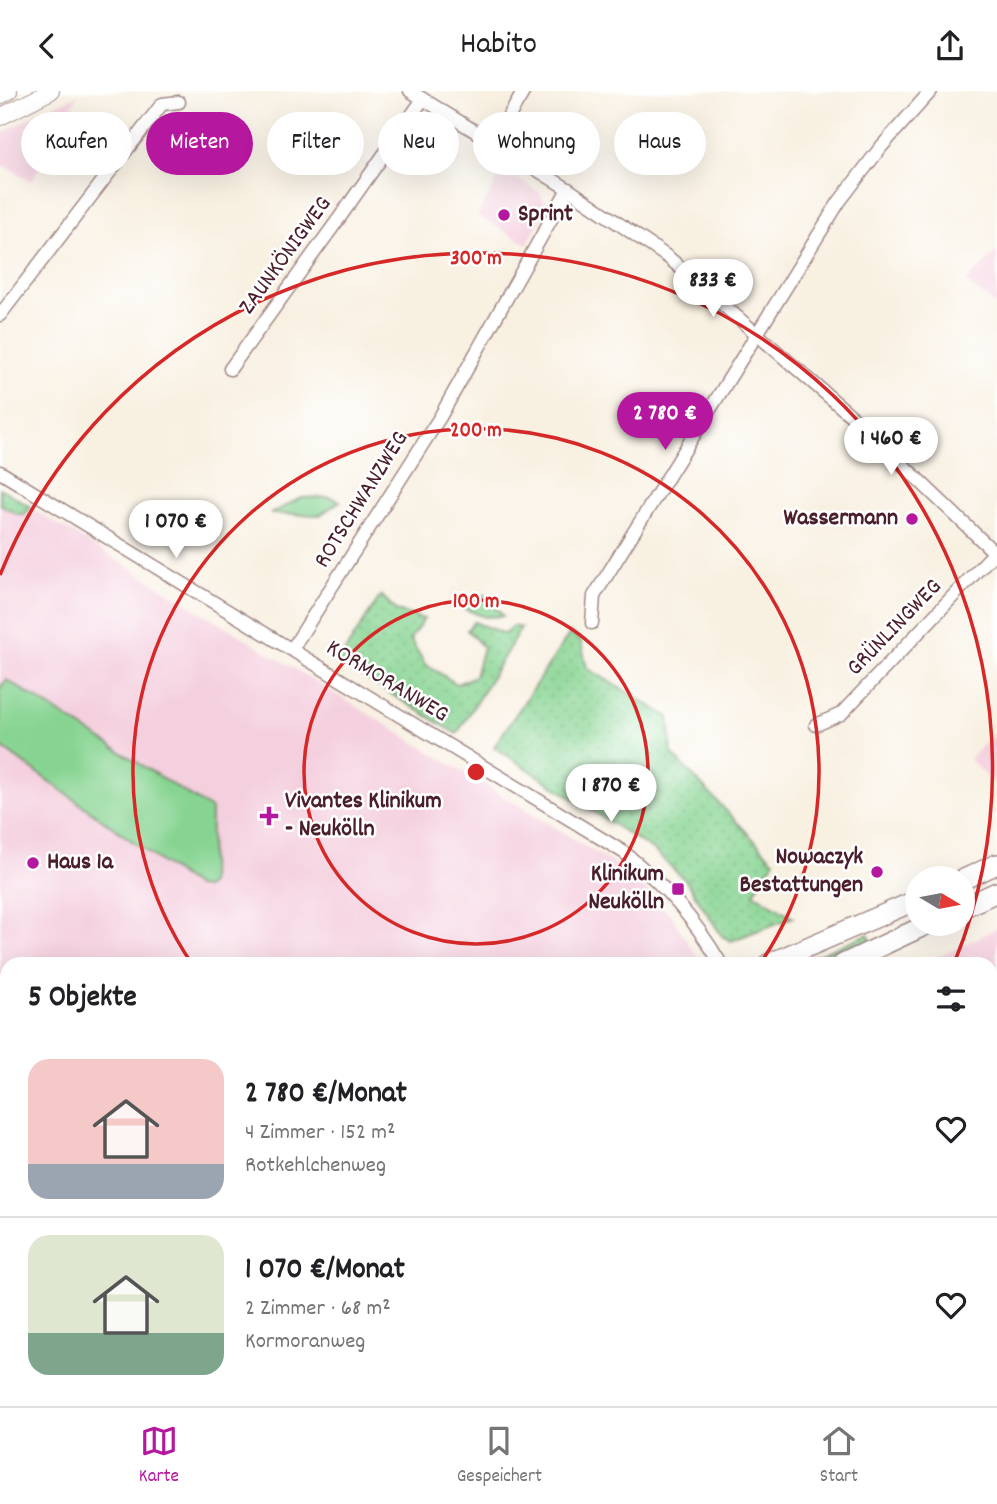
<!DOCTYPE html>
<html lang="de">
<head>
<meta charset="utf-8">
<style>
	:root { --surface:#fff; --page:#f6f6f6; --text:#202124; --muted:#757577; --line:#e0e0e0; --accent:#b5179e }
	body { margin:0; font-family:Dekko,sans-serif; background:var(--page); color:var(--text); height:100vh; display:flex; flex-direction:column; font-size:26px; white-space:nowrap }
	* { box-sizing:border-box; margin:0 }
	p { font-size:23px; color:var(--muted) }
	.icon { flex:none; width:38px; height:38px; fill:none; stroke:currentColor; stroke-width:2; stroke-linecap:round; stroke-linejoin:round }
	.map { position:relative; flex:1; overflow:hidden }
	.details { position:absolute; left:0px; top:866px; width:998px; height:450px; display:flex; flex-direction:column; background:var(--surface); border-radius:21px 21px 0 0; box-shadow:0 7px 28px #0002 }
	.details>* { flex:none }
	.guide { position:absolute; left:21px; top:21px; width:956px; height:63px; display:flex; gap:14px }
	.needle { width:46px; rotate:100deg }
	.buttons { position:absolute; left:905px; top:775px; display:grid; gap:14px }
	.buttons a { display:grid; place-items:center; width:70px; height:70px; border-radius:50%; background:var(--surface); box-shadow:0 7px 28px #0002; font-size:35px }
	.price { position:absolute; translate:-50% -60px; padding:0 16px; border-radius:24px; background:#fff; color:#222; font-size:23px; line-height:46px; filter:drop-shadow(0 2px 4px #0008) }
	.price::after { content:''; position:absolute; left:50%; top:42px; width:21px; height:16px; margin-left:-10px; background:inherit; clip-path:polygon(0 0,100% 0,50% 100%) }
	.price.on { background:var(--accent); color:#fff }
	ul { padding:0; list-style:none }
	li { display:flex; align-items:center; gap:21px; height:175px; padding:0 28px }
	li+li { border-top:2px solid var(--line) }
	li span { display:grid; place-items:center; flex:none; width:196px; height:140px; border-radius:21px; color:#555 }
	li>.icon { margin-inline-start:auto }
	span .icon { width:84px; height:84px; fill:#fffc; stroke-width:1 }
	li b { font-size:30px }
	h2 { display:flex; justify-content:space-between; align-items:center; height:84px; padding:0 28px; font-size:30px }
	.chip { padding:0 24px; border-radius:32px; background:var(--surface); box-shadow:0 7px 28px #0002; font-size:24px; line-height:63px }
	.chip.on { background:var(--accent); color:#fff }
	header { display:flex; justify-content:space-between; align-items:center; height:91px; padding:0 28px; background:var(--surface); font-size:32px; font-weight:600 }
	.tab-bar { display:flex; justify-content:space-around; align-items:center; height:98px; border-top:2px solid var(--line); background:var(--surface); font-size:19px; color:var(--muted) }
	.tab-bar a { display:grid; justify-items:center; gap:4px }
	.tab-bar .on { color:var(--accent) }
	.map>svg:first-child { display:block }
</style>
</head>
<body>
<header><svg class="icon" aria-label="back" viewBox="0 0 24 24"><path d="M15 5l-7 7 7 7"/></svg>Habito<svg class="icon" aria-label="share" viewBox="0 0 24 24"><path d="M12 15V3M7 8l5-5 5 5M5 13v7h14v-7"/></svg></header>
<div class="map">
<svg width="997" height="1315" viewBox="0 0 997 1315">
	<defs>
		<pattern id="grass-dots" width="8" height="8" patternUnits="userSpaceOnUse" patternTransform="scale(1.75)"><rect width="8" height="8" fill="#87d492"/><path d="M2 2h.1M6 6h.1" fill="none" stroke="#76b67e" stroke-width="1.8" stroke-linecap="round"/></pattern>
	</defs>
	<rect width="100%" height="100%" fill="#fff"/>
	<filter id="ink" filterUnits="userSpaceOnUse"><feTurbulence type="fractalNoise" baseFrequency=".0143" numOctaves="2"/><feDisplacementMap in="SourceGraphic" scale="14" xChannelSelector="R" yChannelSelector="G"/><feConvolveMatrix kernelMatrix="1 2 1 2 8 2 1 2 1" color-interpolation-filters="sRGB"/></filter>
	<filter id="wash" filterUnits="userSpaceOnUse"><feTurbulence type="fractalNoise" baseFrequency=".00686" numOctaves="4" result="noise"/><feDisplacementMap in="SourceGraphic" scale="28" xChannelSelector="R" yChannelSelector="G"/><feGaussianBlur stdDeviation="1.57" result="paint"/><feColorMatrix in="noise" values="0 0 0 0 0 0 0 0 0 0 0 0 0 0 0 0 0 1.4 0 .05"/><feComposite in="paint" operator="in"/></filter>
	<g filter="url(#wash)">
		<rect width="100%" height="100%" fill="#f8f0e1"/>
		<!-- built -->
		<g fill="#f4cfde">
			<polygon points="78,4 32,90 0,73 0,43 44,19"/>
			<polygon points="503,80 539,101 547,116 527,153 477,125"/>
			<polygon points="997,160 997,215 966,191"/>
			<polygon points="0,398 616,774 654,806 672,826 697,866 693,873 7,873 7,1078 0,1072"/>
			<polygon points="995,642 997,643 997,695 969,668"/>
			<polygon points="997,837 997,1020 991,1024 990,873 924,873"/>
			<polygon points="7,1220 7,1309 79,1309 72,1315 0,1315 0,1228"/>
		</g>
		<!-- grass -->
		<g fill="url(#grass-dots)" stroke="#687a5e" stroke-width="2">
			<polygon points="0,397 31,416 25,423 17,423 0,413"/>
			<polygon points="381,504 397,520 424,528 410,548 425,573 457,593 475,585 483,556 467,539 474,531 505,543 512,535 521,537 457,643 338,571"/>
			<polygon points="570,542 581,551 587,577 669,626 672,663 774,770 754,802 793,826 731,850 722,845 686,790 654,760 494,656"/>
			<polygon points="868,843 872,852 825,873 797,873"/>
		</g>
		<!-- park -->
		<g fill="#87d492" stroke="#687a5e" stroke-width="2">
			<polygon points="330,406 340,410 320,424 270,423 301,407"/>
			<polygon points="486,504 503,525 485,526 462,517 475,506"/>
			<polygon points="7,589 211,718 210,793 205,797 196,796 0,655 0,596"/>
			<polygon points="372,1309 524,1309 527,1315 365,1315"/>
		</g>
	</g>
	<g filter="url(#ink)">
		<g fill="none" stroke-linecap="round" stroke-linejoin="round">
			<!-- minor casing -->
			<g stroke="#a18886" stroke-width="15">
				<g id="minor">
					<polyline points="410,0 568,98 669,167 856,329 997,464"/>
					<polyline points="493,52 524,0"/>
					<polyline points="0,224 162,13 179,11"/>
					<polyline points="230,278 340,126 423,8"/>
					<path d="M0 381 625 762C667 797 693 826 721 873"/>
					<polyline points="592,532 594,505 839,111 881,56 931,0"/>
					<polyline points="292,558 440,326 568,98"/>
					<polyline points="816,634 841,623 997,459"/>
					<polyline points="990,1036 997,1032"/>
					<polyline points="0,1093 7,1099"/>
					<polyline points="262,1309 270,1315"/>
					<polyline points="646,1309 649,1315"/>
					<polyline points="803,1309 806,1315"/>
					<polyline points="967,1309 970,1315"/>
					<polyline points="351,1315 358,1309"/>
				</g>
			</g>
			<!-- tertiary casing -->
			<g stroke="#a18886" stroke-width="18">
				<g id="tertiary">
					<polyline points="0,5 9,0"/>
					<polyline points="0,26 51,0"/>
				</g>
			</g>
			<!-- secondary casing -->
			<g stroke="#a18886" stroke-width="22">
				<g id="secondary">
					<polyline points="962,789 997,773"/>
					<polyline points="962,817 997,801"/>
					<polyline points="768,873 917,809"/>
					<polyline points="843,873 928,833"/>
					<polyline points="102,1315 109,1309"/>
					<polyline points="139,1315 145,1309"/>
				</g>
			</g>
			<!-- minor -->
			<use href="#minor" stroke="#fff" stroke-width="12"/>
			<!-- tertiary -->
			<use href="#tertiary" stroke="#fff" stroke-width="16"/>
			<!-- secondary -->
			<use href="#secondary" stroke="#fff" stroke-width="19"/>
		</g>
	</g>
	<!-- distance rings -->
	<g fill="none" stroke="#d62828" stroke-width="3.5">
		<circle cx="476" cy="681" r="172"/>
		<path d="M192 873A343 343 0 1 1 760 873"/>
		<path d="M0 484A515 515 0 0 1 955 870"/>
	</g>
	<!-- markers -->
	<g fill="#b5179e" stroke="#fff" stroke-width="2.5">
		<circle cx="504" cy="124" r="7"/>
		<circle cx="912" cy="428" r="7"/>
		<path d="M265.5 714.5h7v7h7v7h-7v7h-7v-7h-7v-7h7z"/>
		<circle cx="33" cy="772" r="7"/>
		<circle cx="877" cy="781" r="7"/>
		<rect x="671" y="791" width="14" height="14" rx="3.5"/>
	</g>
	<g text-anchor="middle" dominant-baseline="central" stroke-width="5" stroke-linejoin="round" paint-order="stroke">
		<!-- poi labels -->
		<g font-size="24" font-weight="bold" fill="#4a1f2b" stroke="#fff" text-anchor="start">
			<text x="518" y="124">Sprint</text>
			<text x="898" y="428" text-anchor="end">Wassermann</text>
			<text x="285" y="711">Vivantes Klinikum<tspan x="285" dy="28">- Neukölln</tspan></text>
			<text x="863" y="767" text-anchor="end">Nowaczyk<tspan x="863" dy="28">Bestattungen</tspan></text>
			<text x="47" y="772">Haus 1a</text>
			<text x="664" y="784" text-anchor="end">Klinikum<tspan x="664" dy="28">Neukölln</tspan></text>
		</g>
		<!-- street labels -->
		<g font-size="24" fill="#4a1f2b" stroke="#fff">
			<text transform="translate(286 165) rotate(-54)">ZAUNKÖNIGWEG</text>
			<text transform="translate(362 409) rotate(-58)">ROTSCHWANZWEG</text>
			<text transform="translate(895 537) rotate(-46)">GRÜNLINGWEG</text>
			<text transform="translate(387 591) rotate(31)">KORMORANWEG</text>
		</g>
	</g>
	<circle cx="476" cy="681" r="10" fill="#d62828" stroke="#fff" stroke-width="3.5"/>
	<g font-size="21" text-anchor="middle" font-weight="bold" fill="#d62828" stroke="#fff" stroke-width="5" stroke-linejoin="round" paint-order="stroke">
		<text x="476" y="173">300 m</text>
		<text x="476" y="345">200 m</text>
		<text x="476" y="516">100 m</text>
	</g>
</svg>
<div class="buttons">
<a><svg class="needle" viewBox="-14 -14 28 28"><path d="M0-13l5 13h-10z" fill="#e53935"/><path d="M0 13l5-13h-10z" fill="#757577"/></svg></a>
</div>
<b class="price" style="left:713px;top:228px">833 €</b>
<b class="price on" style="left:665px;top:361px">2 780 €</b>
<b class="price" style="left:891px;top:386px">1 460 €</b>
<b class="price" style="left:176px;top:469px">1 070 €</b>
<b class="price" style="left:611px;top:733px">1 870 €</b>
<div class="guide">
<a class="chip">Kaufen</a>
<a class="chip on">Mieten</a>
<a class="chip">Filter</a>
<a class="chip">Neu</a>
<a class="chip">Wohnung</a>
<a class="chip">Haus</a>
</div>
<section class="details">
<h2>5 Objekte<svg class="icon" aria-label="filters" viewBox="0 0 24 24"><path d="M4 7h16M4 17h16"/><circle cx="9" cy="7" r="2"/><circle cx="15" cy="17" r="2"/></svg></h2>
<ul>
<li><span style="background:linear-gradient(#f6c9c9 75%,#9aa5b1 0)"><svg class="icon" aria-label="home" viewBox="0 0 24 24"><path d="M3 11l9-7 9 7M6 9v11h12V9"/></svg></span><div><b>2 780 €/Monat</b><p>4 Zimmer · 152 m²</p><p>Rotkehlchenweg</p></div><svg class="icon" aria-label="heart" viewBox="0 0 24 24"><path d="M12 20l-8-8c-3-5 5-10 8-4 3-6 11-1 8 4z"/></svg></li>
<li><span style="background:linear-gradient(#dfe7d0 70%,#7fa58c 0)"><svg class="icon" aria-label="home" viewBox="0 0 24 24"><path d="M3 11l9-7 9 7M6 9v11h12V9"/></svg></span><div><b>1 070 €/Monat</b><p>2 Zimmer · 68 m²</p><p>Kormoranweg</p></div><svg class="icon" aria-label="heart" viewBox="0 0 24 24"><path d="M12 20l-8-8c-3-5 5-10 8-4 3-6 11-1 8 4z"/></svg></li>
</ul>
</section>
</div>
<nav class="tab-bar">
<a class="on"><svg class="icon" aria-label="map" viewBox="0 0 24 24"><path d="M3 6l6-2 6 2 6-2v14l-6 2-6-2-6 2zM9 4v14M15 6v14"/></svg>Karte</a>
<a><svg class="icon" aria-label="saved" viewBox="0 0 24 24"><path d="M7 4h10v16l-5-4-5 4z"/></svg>Gespeichert</a>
<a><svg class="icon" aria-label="home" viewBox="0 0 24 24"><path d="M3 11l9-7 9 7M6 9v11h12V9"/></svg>Start</a>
</nav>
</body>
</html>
